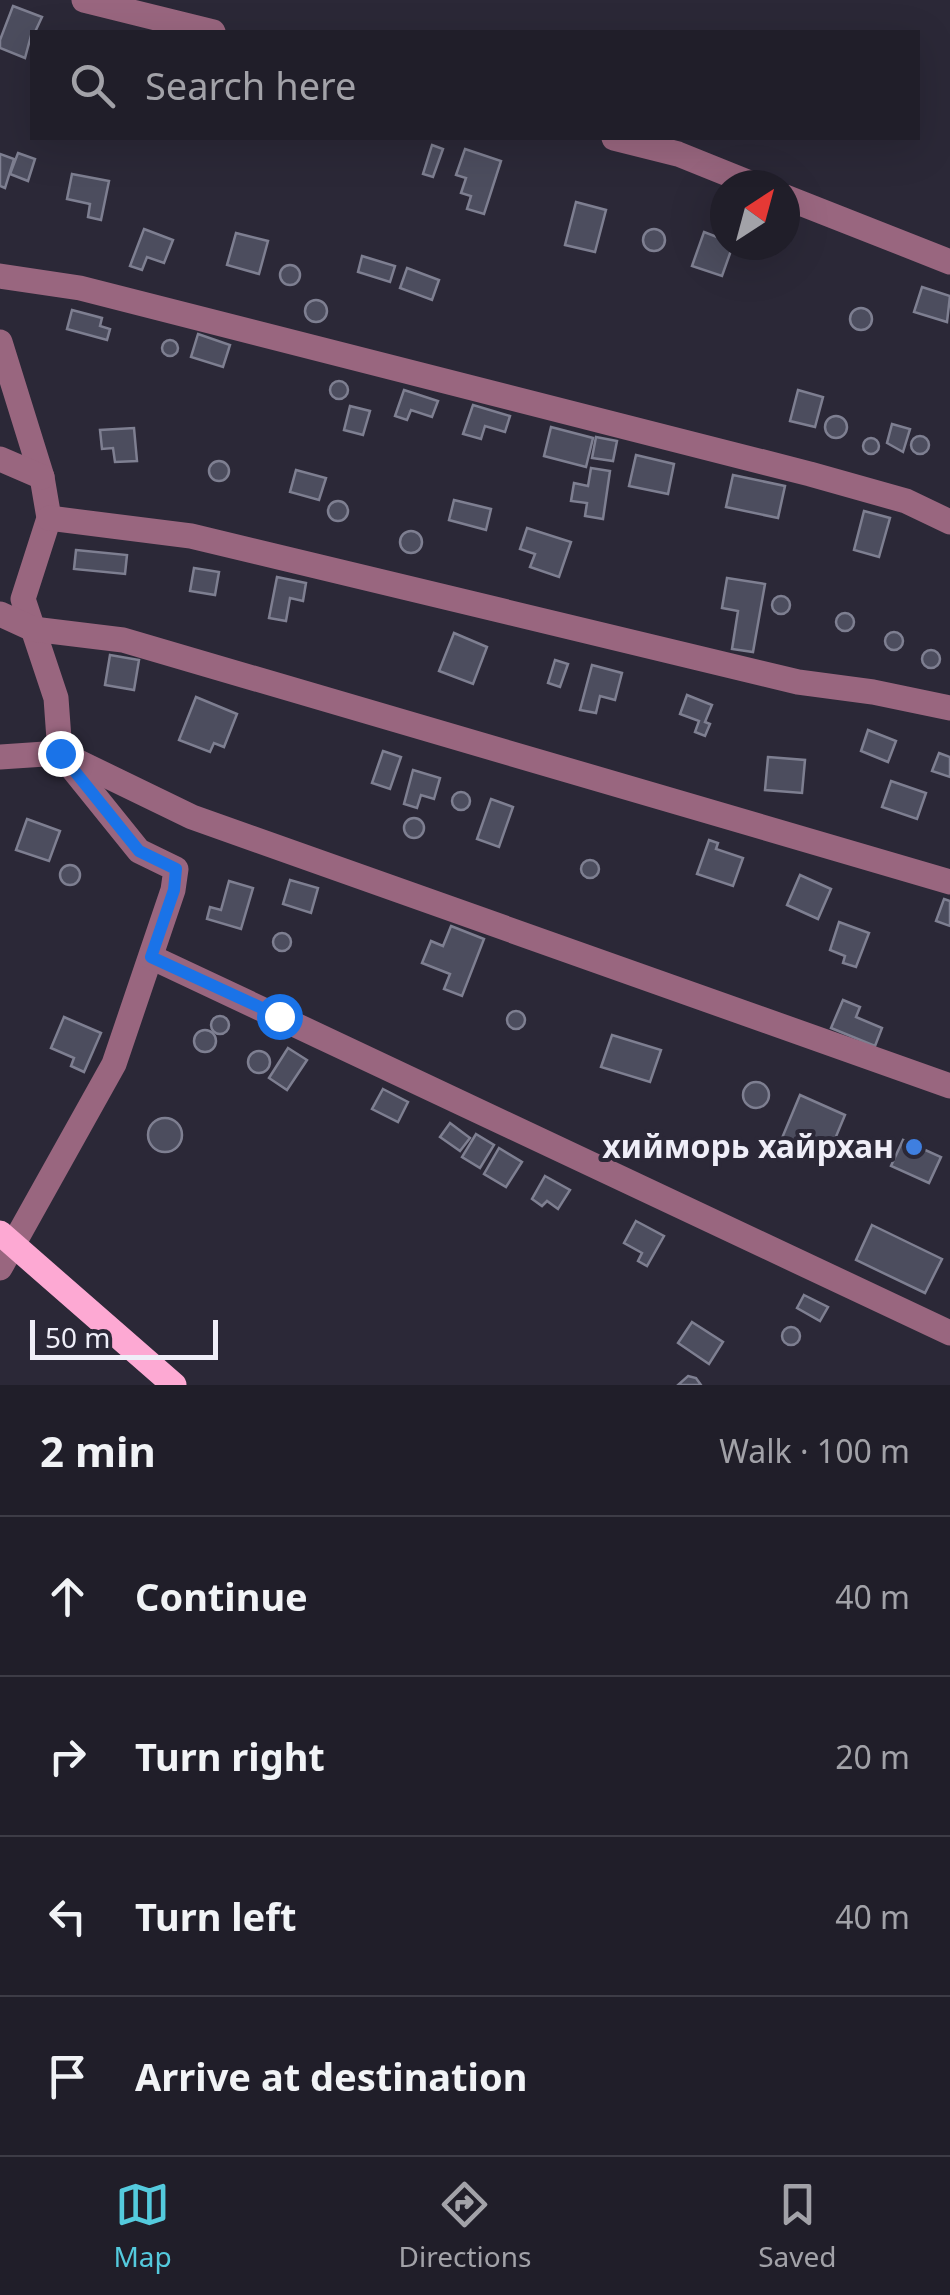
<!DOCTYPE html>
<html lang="en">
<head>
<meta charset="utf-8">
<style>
	body { margin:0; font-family:"Noto Sans",sans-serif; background:#282731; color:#f1f3f6 }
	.compass { position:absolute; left:710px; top:170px; width:90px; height:90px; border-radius:50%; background:#201e29; box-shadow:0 10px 40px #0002; rotate:36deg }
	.scale { position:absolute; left:30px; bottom:25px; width:188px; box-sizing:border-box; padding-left:10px; border:5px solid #efeef8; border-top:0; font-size:28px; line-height:35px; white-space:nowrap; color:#efeef8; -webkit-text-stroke:8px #2b2837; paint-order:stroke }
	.stop { position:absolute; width:30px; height:30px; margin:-22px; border:8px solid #1a73e8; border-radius:50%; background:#fff }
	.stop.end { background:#1a73e8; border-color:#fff; box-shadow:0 2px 10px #0008 }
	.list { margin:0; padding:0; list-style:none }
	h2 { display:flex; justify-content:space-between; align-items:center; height:130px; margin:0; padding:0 40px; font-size:42px }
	h2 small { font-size:32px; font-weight:400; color:#a2a2a8 }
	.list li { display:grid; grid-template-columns:65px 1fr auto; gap:30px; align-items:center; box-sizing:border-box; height:160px; padding:0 40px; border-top:2px solid #3d3c46 }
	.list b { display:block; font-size:38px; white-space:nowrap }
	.list em { font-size:32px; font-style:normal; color:#a2a2a8 }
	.icon { flex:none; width:55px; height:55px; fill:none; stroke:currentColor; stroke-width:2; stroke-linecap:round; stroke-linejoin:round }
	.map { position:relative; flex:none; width:950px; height:1385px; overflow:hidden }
	.search { position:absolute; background:#201e29; box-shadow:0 10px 40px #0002; left:30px; right:30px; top:30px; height:110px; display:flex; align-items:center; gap:25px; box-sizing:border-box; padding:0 35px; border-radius:0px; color:#a2a2a8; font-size:38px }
	.sheet { height:770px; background:#201e29 }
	nav { display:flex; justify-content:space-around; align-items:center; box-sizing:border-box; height:140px; border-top:2px solid #3d3c46; background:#201e29; font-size:28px; color:#a2a2a8 }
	nav a { display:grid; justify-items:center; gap:5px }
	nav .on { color:#54cadd }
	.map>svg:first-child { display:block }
</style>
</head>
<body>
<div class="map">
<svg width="950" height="1385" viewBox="0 0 950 1385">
	<rect width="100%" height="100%" fill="#2b2837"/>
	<g fill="#4c4d5e" stroke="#7e7f91" stroke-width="2.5">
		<polygon points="13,6 42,17 35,32 32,32 25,58 0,48 0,40"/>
		<polygon points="432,145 443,149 433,177 423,174"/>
		<polygon points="465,149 501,161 484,214 467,209 471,196 461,193 466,178 456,175"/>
		<polygon points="18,153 35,159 28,181 10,174"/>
		<polygon points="0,154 14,159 5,188 0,186"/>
		<polygon points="72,174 109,181 101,220 88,217 90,204 67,199"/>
		<polygon points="576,202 606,210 595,252 565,245"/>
		<circle cx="654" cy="240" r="11"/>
		<polygon points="144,229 173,240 164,263 147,257 142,270 130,266"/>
		<polygon points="704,232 725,240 725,245 733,245 722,276 692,266"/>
		<polygon points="236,233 268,241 259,274 227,265"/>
		<polygon points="362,256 395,266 390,282 358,272"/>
		<circle cx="290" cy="275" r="10"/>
		<polygon points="407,268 439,280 432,300 400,288"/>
		<polygon points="922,287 950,296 947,322 914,312"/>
		<circle cx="316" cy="311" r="11"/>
		<circle cx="861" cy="319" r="11"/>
		<polygon points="72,310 102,318 100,326 110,329 107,340 67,329"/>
		<polygon points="198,334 230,345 223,367 191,357"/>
		<circle cx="170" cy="348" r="8"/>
		<circle cx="339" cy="390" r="9"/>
		<polygon points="404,390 438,401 432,417 411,410 407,420 395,416"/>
		<polygon points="798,390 823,397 815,427 790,421"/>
		<polygon points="473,405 510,416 505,432 485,426 481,439 463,434"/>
		<polygon points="350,406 370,411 363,435 344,430"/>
		<circle cx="836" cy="427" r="11"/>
		<polygon points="892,424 910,429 903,452 887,443"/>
		<polygon points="551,427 593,438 586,467 544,456"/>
		<polygon points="134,428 137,461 115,462 113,448 102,449 100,430"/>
		<circle cx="920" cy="445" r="9"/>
		<polygon points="596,437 617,441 613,461 592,458"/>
		<circle cx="871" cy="446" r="8"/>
		<polygon points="636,455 674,464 668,494 629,486"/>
		<circle cx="219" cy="471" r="10"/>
		<polygon points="591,468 610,471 603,519 585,516 587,503 571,501 574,483 588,486"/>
		<polygon points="296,470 326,478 319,500 290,492"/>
		<polygon points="733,475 785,486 778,518 726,507"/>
		<polygon points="454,500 491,509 486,530 449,520"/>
		<circle cx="338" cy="511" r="10"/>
		<polygon points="864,511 890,518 879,557 854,550"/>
		<polygon points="527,528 571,542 559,577 530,567 535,554 520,549"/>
		<circle cx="411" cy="542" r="11"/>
		<polygon points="76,550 127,555 125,574 74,569"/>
		<polygon points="194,568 219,572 215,595 190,591"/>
		<polygon points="277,577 306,583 303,601 290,598 286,621 269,618"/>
		<polygon points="727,578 765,584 753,652 732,649 738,611 722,608"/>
		<circle cx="781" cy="605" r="9"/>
		<circle cx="845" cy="622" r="9"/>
		<circle cx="894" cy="641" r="9"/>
		<polygon points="454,633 487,647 473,684 439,671"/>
		<circle cx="931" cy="659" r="9"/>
		<polygon points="110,655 139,660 134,690 105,685"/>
		<polygon points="555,660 568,664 560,687 548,683"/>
		<polygon points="592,665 622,673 615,700 600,696 596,713 580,710"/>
		<polygon points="687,695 712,705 705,722 710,724 705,736 695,732 699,721 680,714"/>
		<polygon points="196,697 237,714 224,747 214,743 210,752 179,740"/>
		<polygon points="868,730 896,741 888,762 861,751"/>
		<polygon points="383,751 401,757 390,789 372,783"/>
		<polygon points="939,753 950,757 950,777 932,771"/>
		<polygon points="768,757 805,760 802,793 765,790"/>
		<polygon points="413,770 440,778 434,799 421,795 417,808 404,804"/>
		<polygon points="891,781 926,793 917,819 882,807"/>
		<circle cx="461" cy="801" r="9"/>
		<polygon points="491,799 513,807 499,847 477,839"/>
		<circle cx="414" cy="828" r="10"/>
		<polygon points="27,819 60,831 49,861 16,850"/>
		<polygon points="709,840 718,843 716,849 743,858 733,886 697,874"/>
		<circle cx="590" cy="869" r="9"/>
		<circle cx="70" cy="875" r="10"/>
		<polygon points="800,875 831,889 818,919 787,905"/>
		<polygon points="290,880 318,888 311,913 283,904"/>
		<polygon points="229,881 253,888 241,929 207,919 210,907 221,910"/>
		<polygon points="944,899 950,901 950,926 936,921"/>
		<polygon points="839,922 869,933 856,967 843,963 845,956 830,950"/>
		<polygon points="451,926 484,939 462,996 444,989 450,974 422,963 431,941 443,946"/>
		<circle cx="282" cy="942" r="9"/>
		<polygon points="843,1000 860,1007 856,1017 882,1028 875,1046 831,1028"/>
		<circle cx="516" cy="1020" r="9"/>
		<circle cx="220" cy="1025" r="9"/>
		<polygon points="64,1017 101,1033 84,1072 71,1066 74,1058 51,1048"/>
		<circle cx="205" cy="1041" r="11"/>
		<polygon points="612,1035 661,1050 650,1082 601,1067"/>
		<polygon points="288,1048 307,1060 287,1090 269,1078"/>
		<circle cx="259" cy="1062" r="11"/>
		<circle cx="756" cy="1095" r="13"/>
		<polygon points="383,1089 408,1102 398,1122 372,1109"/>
		<polygon points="800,1095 845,1115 827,1158 782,1138"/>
		<circle cx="165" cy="1135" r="17"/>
		<polygon points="450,1123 470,1138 460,1151 440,1137"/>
		<polygon points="476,1134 494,1145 480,1168 462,1157"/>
		<polygon points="903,1140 941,1157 929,1183 891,1166"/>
		<polygon points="499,1148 522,1162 506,1187 484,1174"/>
		<polygon points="545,1176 570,1190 558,1209 547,1201 542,1206 532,1199"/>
		<polygon points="636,1221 664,1236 647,1266 638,1261 642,1253 624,1243"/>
		<polygon points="872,1225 942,1259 925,1293 856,1260"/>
		<polygon points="804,1295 828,1307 820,1321 797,1308"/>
		<polygon points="692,1322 723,1342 709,1364 678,1343"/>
		<circle cx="791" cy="1336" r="9"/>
		<polygon points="688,1376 696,1378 701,1385 678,1385"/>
	</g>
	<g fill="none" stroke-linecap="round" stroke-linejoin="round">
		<g stroke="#99667f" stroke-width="25">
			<polyline points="84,0 213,32"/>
			<polyline points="614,138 678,154 755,185"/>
			<polyline points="785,197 950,262"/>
			<polyline points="0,276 80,288 810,474 906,501 950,522"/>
			<polyline points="0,342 42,477 49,518 23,599 56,698 60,753 139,851 176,869 173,890 114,1064 0,1268"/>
			<polyline points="0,459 42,477"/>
			<polyline points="49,518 191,536 798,682 873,692 950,708"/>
			<polyline points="0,614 33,629 123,640 950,882"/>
			<polyline points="0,757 60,753 192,817 950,1086"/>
			<polyline points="151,957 950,1333"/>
		</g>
		<polyline stroke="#fda9d3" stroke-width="25" points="0,1233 174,1385"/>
	</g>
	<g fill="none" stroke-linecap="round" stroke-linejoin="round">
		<polyline stroke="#1a73e8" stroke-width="12" points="60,753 139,851 176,869 174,890 151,957 279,1016"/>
	</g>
	<circle fill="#3f7fe0" stroke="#2b2837" stroke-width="4" cx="914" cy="1147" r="10"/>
	<g text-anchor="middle" stroke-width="8" stroke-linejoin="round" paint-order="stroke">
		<g font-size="32" font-weight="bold" fill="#efeef8" stroke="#2b2837" text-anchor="end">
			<text x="894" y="1158">хийморь хайрхан</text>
		</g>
	</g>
</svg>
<svg class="compass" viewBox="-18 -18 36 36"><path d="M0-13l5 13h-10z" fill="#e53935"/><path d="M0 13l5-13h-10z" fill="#a2a2a8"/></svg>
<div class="scale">50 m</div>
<div class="stop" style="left:279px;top:1016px"></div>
<div class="stop end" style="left:60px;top:753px"></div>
<div class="search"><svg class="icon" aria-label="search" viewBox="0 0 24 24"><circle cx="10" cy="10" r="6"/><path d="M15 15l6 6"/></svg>Search here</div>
</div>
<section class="sheet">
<h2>2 min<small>Walk · 100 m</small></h2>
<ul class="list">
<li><svg class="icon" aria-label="ahead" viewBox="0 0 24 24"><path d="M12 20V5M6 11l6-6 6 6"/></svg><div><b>Continue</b></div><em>40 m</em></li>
<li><svg class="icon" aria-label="right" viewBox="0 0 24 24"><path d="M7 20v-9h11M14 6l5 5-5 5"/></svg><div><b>Turn right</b></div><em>20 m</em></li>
<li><svg class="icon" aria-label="left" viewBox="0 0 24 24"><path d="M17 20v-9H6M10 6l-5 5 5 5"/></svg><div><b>Turn left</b></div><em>40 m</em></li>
<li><svg class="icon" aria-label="arrive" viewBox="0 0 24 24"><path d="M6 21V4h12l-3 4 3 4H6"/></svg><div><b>Arrive at destination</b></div></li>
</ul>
</section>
<nav>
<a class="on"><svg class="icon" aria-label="map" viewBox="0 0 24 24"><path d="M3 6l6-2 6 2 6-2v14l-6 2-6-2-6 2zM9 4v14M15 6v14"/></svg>Map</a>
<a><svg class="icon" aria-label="directions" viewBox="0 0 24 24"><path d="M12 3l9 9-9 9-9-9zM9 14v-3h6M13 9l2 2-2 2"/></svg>Directions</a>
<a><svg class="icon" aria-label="saved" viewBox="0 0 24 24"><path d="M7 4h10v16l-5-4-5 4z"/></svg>Saved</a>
</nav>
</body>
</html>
